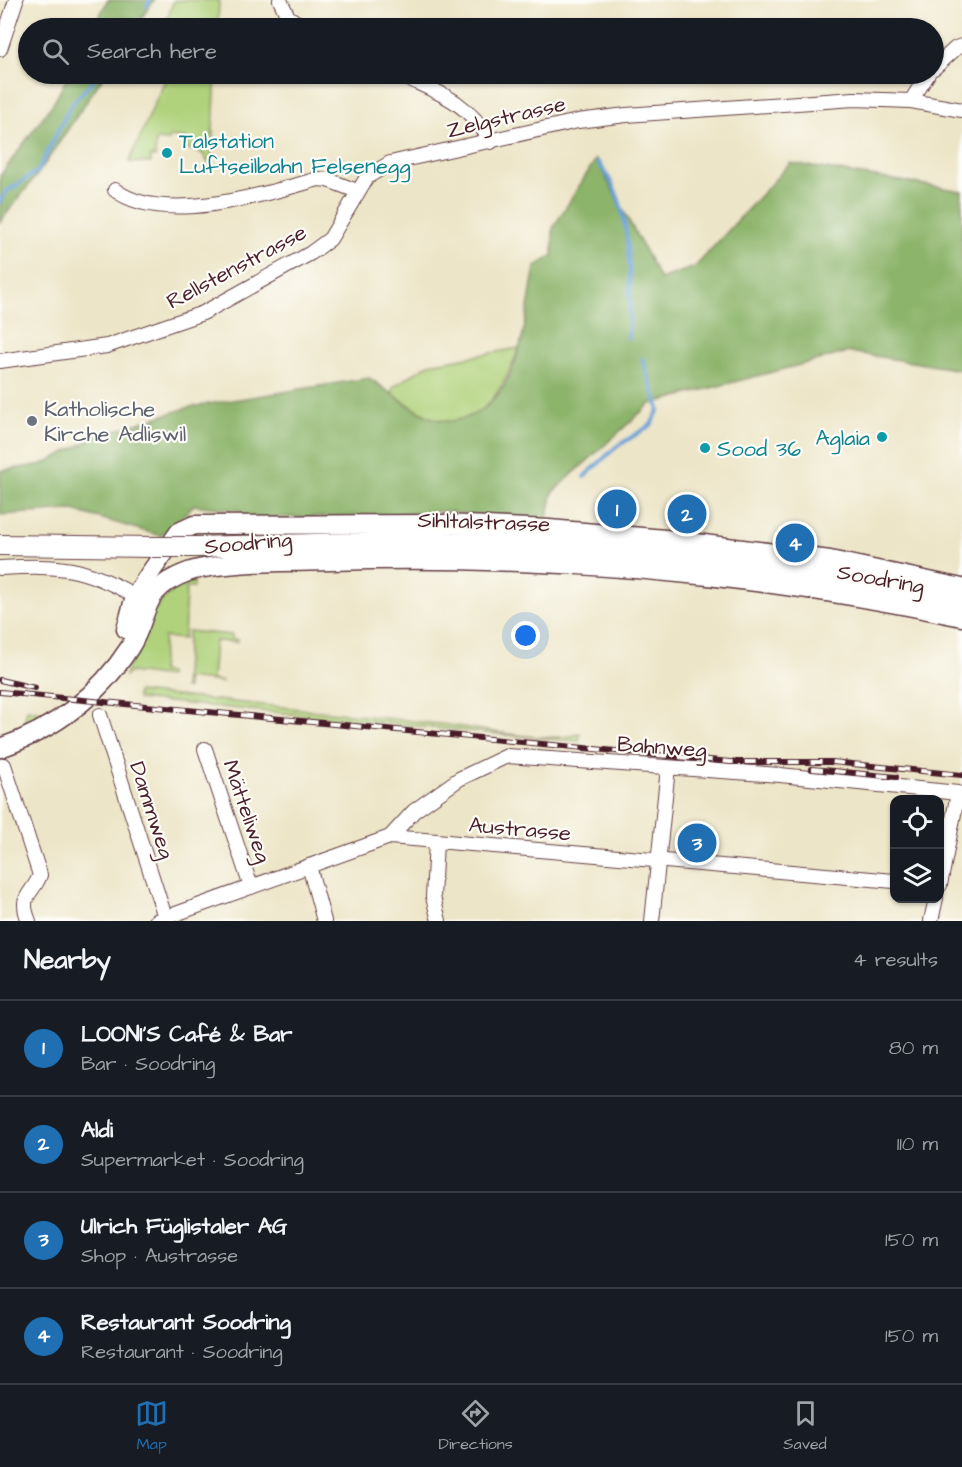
<!DOCTYPE html>
<html lang="en">
<head>
<meta charset="utf-8">
<style>
	body { margin:0; font-family:"Architects Daughter",sans-serif; background:#242831; color:#f1f3f6 }
	.controls { position:absolute; right:18px; bottom:18px; display:grid; overflow:hidden; border-radius:12px; box-shadow:0 2px 4px #0004 }
	.controls button { width:54px; height:54px; display:grid; place-items:center; padding:0; border:0; border-bottom:2px solid #363941; background:#171b24; color:#f1f3f6; font:30px sans-serif }
	.you { position:absolute; left:526px; top:636px; width:21px; height:21px; margin:-15px; border:4px solid #fff; border-radius:50%; background:#1a73e8; box-shadow:0 0 0 9px #1a73e833 }
	.badge { display:grid; place-items:center; width:39px; height:39px; border-radius:50%; background:#1f6fb2; color:#fff; font-size:20px; font-weight:700 }
	.pin { position:absolute; translate:-50% -50%; border:3px solid #fff; box-shadow:0 2px 6px #0006 }
	.list { margin:0; padding:0; list-style:none }
	h2 { display:flex; justify-content:space-between; align-items:center; height:78px; margin:0; padding:0 24px; font-size:26px }
	h2 small { font-size:20px; font-weight:400; color:#9ea1a6 }
	.list li { display:grid; grid-template-columns:39px 1fr auto; gap:18px; align-items:center; box-sizing:border-box; height:96px; padding:0 24px; border-top:2px solid #363941 }
	.list b { display:block; font-size:22px; white-space:nowrap }
	.list p { margin:0; font-size:20px; white-space:nowrap; color:#9ea1a6 }
	.list em { font-size:20px; font-style:normal; color:#9ea1a6 }
	.icon { flex:none; width:33px; height:33px; fill:none; stroke:currentColor; stroke-width:2; stroke-linecap:round; stroke-linejoin:round }
	.map { position:relative; flex:none; width:962px; height:921px; overflow:hidden }
	.search { position:absolute; background:#171b24; box-shadow:0 2px 4px #0004; left:18px; right:18px; top:18px; height:66px; display:flex; align-items:center; gap:15px; box-sizing:border-box; padding:0 21px; border-radius:33px; color:#9ea1a6; font-size:22px }
	.sheet { height:462px; background:#171b24 }
	nav { display:flex; justify-content:space-around; align-items:center; box-sizing:border-box; height:84px; border-top:2px solid #363941; background:#171b24; font-size:16px; color:#9ea1a6 }
	nav a { display:grid; justify-items:center; gap:3px }
	nav .on { color:#1f6fb2 }
	.map>svg:first-child { display:block }
</style>
</head>
<body>
<div class="map">
<svg width="962" height="921" viewBox="0 0 962 921">
	<rect width="100%" height="100%" fill="#fdfcf7"/>
	<filter id="ink" filterUnits="userSpaceOnUse"><feTurbulence type="fractalNoise" baseFrequency=".0167" numOctaves="2"/><feDisplacementMap in="SourceGraphic" scale="12" xChannelSelector="R" yChannelSelector="G"/><feConvolveMatrix kernelMatrix="1 2 1 2 8 2 1 2 1" color-interpolation-filters="sRGB"/></filter>
	<filter id="wash" filterUnits="userSpaceOnUse"><feTurbulence type="fractalNoise" baseFrequency=".008" numOctaves="4" result="noise"/><feDisplacementMap in="SourceGraphic" scale="24" xChannelSelector="R" yChannelSelector="G"/><feGaussianBlur stdDeviation="1.35" result="paint"/><feColorMatrix in="noise" values="0 0 0 0 0 0 0 0 0 0 0 0 0 0 0 0 0 1.4 0 .05"/><feComposite in="paint" operator="in"/></filter>
	<g filter="url(#wash)">
		<rect width="100%" height="100%" fill="#ede5c7"/>
		<g fill="#b0d27b" stroke="#7d7853" stroke-width="1.5">
			<polygon points="174,0 219,0 218,28 174,28 177,24 167,19"/>
			<polygon points="155,74 216,74 211,167 202,153 188,149 188,139 169,137 169,141 156,140 155,157 151,156 151,163 129,162 165,80"/>
			<path d="M519,348c-14,36 -38,88 -86,70 -14,-5 -28,-16 -40,-24v-7l36,-23z"/>
			<path d="M194,580l-1,8h-7l-2,51 -20,-2 -3,35 8,1v4l-38,-5 -6,4c1,-9 7,-14 10,-21 19,-39 14,-56 59,-75z"/>
			<polygon points="188,631 232,635 232,639 237,639 237,642 215,641 212,680 223,682 186,678 187,688 184,688"/>
			<path d="M137,692c104,10 208,22 312,33 31,4 105,20 131,8l-1,8 -41,-3 -401,-39z"/>
			<polygon points="27,709 38,711 37,722 24,723"/>
		</g>
		<g fill="#8cb46b" stroke="#6b6a4b" stroke-width="1.5">
			<polygon points="108,0 154,0 135,28 93,28"/>
			<polygon points="69,74 105,74 40,171 0,222 0,176 54,102"/>
			<path d="M596,159l64,120 35,-12 95,-104 172,28v179l-113,-18 -199,52 -97,88 -7,31 -103,-12 -59,5 -138,2 -5,-7 -47,-6 -33,31 -89,-26 -72,5v-44l43,-7 57,-29 90,-28 179,-29c20,13 41,31 63,40 13,5 23,3 36,-1 54,-21 57,-100 67,-150l18,-12v-27z"/>
		</g>
		<g fill="none" stroke-linecap="round" stroke-linejoin="round">
			<g stroke="#6aa2d8" stroke-width="4">
				<polyline points="147,6 150,0"/>
				<path d="M598,162c6,9 13,18 17,28 16,34 17,111 13,148"/>
				<polyline points="0,202 6,192 38,171 71,105 99,74"/>
				<polyline points="584,477 616,447 651,425 659,409 642,359"/>
			</g>
		</g>
	</g>
	<g filter="url(#ink)">
		<g fill="none" stroke-linecap="round" stroke-linejoin="round">
			<g stroke="#623d42" stroke-width="16">
				<g id="street">
					<polyline points="280,0 288,17 305,28"/>
					<polyline points="0,49 16,0"/>
					<polyline points="934,68 956,48 962,46"/>
					<path d="M398,74c41,19 69,26 93,68"/>
					<polyline points="911,101 928,74"/>
					<path d="M115,190c47,36 152,4 203,-11l10,1 29,11"/>
					<polyline points="0,361 107,346 203,313 311,253 330,239 367,177 390,163 578,121 626,115 854,99 911,101 962,110"/>
					<path d="M0,568c59,-3 83,-2 135,28"/>
					<polyline points="100,715 165,917"/>
					<polyline points="205,749 251,887"/>
					<path d="M4,765l36,110c-8,21 -22,20 -11,46"/>
					<polyline points="390,837 414,811 459,779 507,756 780,775 958,793 940,885"/>
					<polyline points="436,842 433,897 439,921"/>
					<polyline points="309,866 324,921"/>
					<polyline points="156,921 390,837 894,881"/>
					<polyline points="652,921 668,768"/>
					<polyline points="931,921 936,898"/>
				</g>
			</g>
			<g stroke="#623d42" stroke-width="21">
				<g id="secondary">
					<polyline points="126,629 135,596 148,576 179,532 194,525 446,524 549,529 665,539 830,560 962,588"/>
					<path d="M0,748c55,-19 98,-51 130,-101 21,-34 9,-57 58,-75 32,-11 106,-10 142,-11 212,-6 425,12 632,56"/>
				</g>
			</g>
			<g stroke="#623d42" stroke-width="22">
				<g id="primary">
					<polyline points="0,545 152,547"/>
					<path d="M196,547c138,-4 275,-8 412,2 118,9 240,28 354,54"/>
				</g>
			</g>
			<use href="#street" stroke="#fff" stroke-width="14"/>
			<use href="#secondary" stroke="#fff" stroke-width="18"/>
			<use href="#primary" stroke="#fff" stroke-width="20"/>
			<g stroke="#4a1f2b" stroke-width="6">
				<g id="rail">
					<polyline points="0,680 35,688"/>
					<polyline points="0,692 730,762 832,762 962,775"/>
					<polyline points="812,769 896,777"/>
				</g>
			</g>
			<use href="#rail" stroke="#fdfcf7" stroke-width="4" stroke-dasharray="11" stroke-linecap="butt"/>
			<g stroke="#623d42" stroke-width="22" stroke-linecap="butt">
				<polyline id="primary-bridge" points="152,547 196,547"/>
			</g>
			<use href="#primary-bridge" stroke="#fff" stroke-width="20"/>
		</g>
	</g>
	<g fill="#0f9aa8" stroke="#fdfcf7" stroke-width="2">
		<circle cx="167" cy="153" r="6"/>
		<circle cx="882" cy="437" r="6"/>
		<circle cx="705" cy="448" r="6"/>
	</g>
	<circle fill="#6b7280" stroke="#fdfcf7" stroke-width="2" cx="32" cy="421" r="6"/>
	<g text-anchor="middle" stroke-width="4.5" stroke-linejoin="round" paint-order="stroke">
		<g font-size="22" fill="#4a1f2b" stroke="#fdfcf7">
			<text transform="translate(506 116) rotate(-13)" y="8">Zelgstrasse</text>
			<text transform="translate(236 266) rotate(-28)" y="8">Rellstenstrasse</text>
			<text transform="translate(484 521) rotate(2)" y="8">Sihltalstrasse</text>
			<text transform="translate(248 542) rotate(-5)" y="8">Soodring</text>
			<text transform="translate(881 578) rotate(10)" y="8">Soodring</text>
			<text transform="translate(662 746) rotate(4)" y="8">Bahnweg</text>
			<text transform="translate(153 810) rotate(72)" y="8">Dammweg</text>
			<text transform="translate(248 811) rotate(71)" y="8">Mätteliweg</text>
			<text transform="translate(520 828) rotate(5)" y="8">Austrasse</text>
		</g>
		<g font-size="22" fill="#0d838f" stroke="#fdfcf7" text-anchor="start">
			<text x="179" y="148">Talstation<tspan x="179" dy="25">Luftseilbahn Felsenegg</tspan></text>
			<text x="870" y="445" text-anchor="end">Aglaia</text>
			<text x="717" y="456">Sood 36</text>
		</g>
		<g font-size="22" fill="#5b616d" stroke="#fdfcf7" text-anchor="start">
			<text x="44" y="416">Katholische<tspan x="44" dy="25">Kirche Adliswil</tspan></text>
		</g>
	</g>
</svg>
<div class="controls">
<button><svg class="icon" aria-label="locate" viewBox="0 0 24 24"><circle cx="12" cy="12" r="6"/><path d="M12 2v4M12 18v4M2 12h4M18 12h4"/></svg></button>
<button><svg class="icon" aria-label="layers" viewBox="0 0 24 24"><path d="M12 4l9 5-9 5-9-5zM3 14l9 5 9-5"/></svg></button>
</div>
<div class="you"></div>
<div class="pin badge" style="left:617px;top:509px">1</div>
<div class="pin badge" style="left:687px;top:514px">2</div>
<div class="pin badge" style="left:697px;top:843px">3</div>
<div class="pin badge" style="left:795px;top:543px">4</div>
<div class="search"><svg class="icon" aria-label="search" viewBox="0 0 24 24"><circle cx="10" cy="10" r="6"/><path d="M15 15l6 6"/></svg>Search here</div>
</div>
<section class="sheet">
<h2>Nearby<small>4 results</small></h2>
<ul class="list">
<li><span class="badge">1</span><div><b>LOONI'S Café &amp; Bar</b><p>Bar · Soodring</p></div><em>80 m</em></li>
<li><span class="badge">2</span><div><b>Aldi</b><p>Supermarket · Soodring</p></div><em>110 m</em></li>
<li><span class="badge">3</span><div><b>Ulrich Füglistaler AG</b><p>Shop · Austrasse</p></div><em>150 m</em></li>
<li><span class="badge">4</span><div><b>Restaurant Soodring</b><p>Restaurant · Soodring</p></div><em>150 m</em></li>
</ul>
</section>
<nav>
<a class="on"><svg class="icon" aria-label="map" viewBox="0 0 24 24"><path d="M3 6l6-2 6 2 6-2v14l-6 2-6-2-6 2zM9 4v14M15 6v14"/></svg>Map</a>
<a><svg class="icon" aria-label="directions" viewBox="0 0 24 24"><path d="M12 3l9 9-9 9-9-9zM9 14v-3h6M13 9l2 2-2 2"/></svg>Directions</a>
<a><svg class="icon" aria-label="saved" viewBox="0 0 24 24"><path d="M7 4h10v16l-5-4-5 4z"/></svg>Saved</a>
</nav>
</body>
</html>
